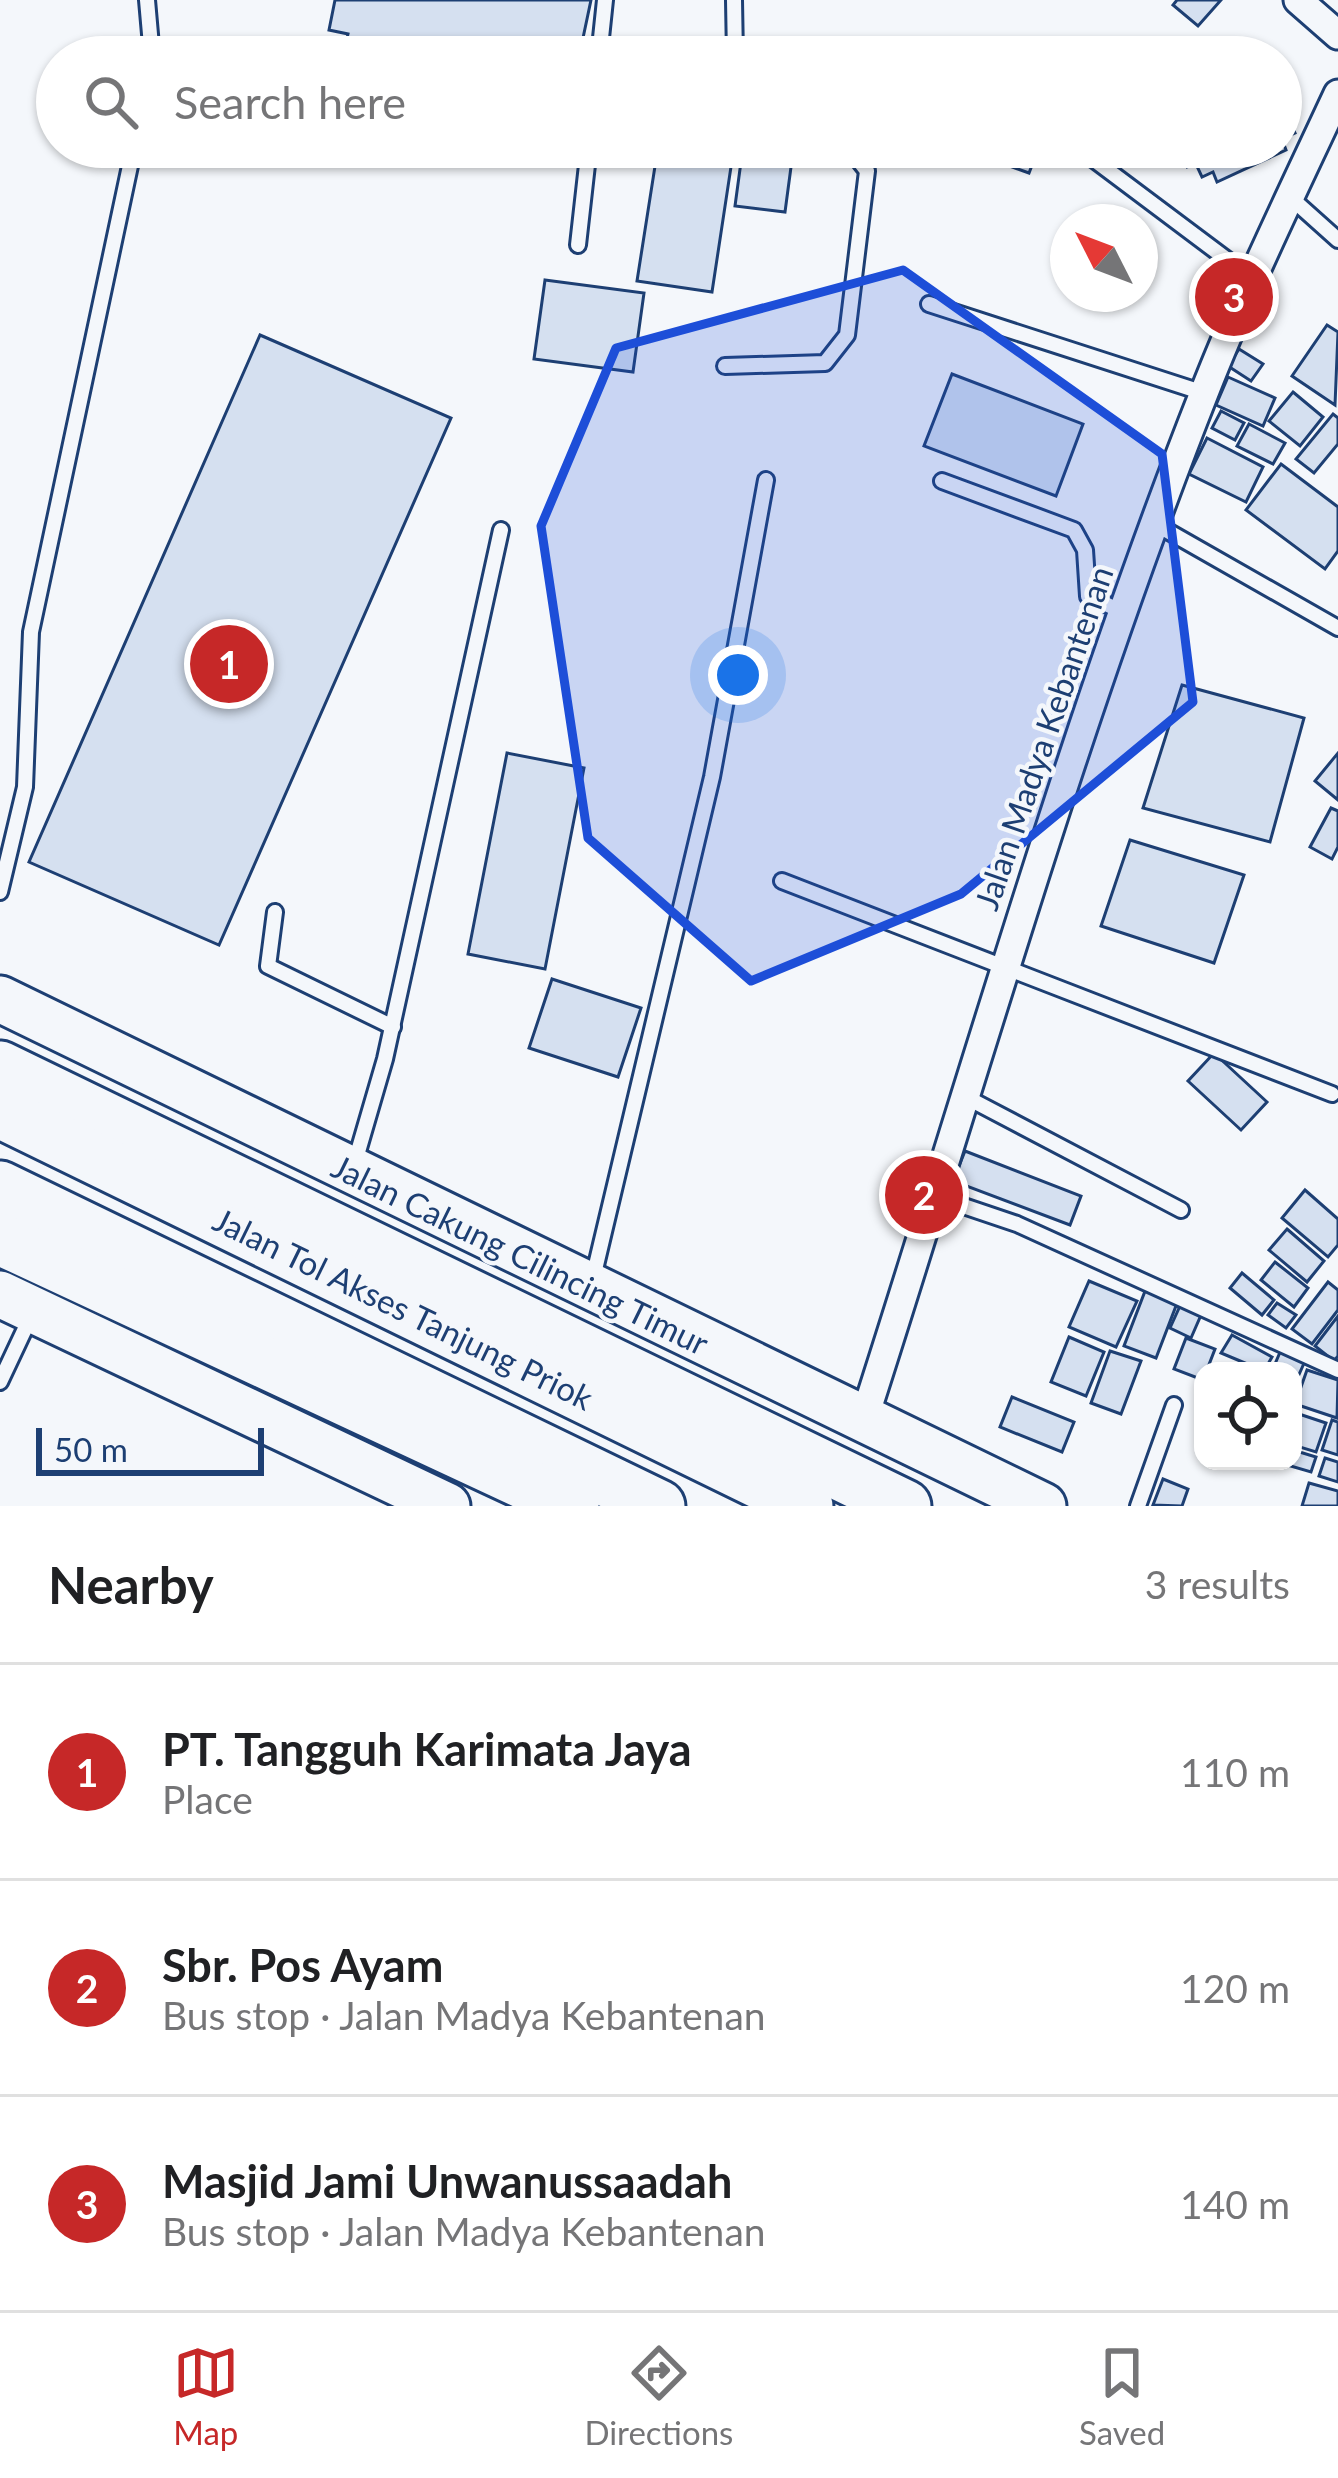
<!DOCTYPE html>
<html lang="en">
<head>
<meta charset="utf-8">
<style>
	body { margin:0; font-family:Lato,sans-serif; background:#f2f2f2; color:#202124 }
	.controls { position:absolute; right:36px; bottom:36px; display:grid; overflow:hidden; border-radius:24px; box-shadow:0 3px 9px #0004 }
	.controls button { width:108px; height:108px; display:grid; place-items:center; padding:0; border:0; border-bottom:3px solid #e0e0e0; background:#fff; color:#202124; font:60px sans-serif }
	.compass { position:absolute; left:1050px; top:204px; width:108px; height:108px; border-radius:50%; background:#fff; box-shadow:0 3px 9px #0004; rotate:312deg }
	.scale { position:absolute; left:36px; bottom:30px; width:228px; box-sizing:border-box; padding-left:12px; border:6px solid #1d3f73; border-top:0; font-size:33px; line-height:42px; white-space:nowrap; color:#1d3f73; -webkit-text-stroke:9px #f4f7fb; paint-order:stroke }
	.you { position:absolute; left:738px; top:675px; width:42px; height:42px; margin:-30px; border:9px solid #fff; border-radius:50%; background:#1a73e8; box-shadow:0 0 0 18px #1a73e833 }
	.badge { display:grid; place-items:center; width:78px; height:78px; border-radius:50%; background:#c62828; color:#fff; font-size:39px; font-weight:700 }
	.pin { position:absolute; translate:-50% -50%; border:6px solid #fff; box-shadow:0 3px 12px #0006 }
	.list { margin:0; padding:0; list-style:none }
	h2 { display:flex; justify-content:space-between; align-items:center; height:156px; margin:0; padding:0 48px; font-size:51px }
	h2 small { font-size:39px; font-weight:400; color:#757577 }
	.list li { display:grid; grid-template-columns:78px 1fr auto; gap:36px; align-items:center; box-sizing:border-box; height:216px; padding:0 48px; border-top:3px solid #e0e0e0 }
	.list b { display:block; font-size:45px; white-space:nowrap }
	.list p { margin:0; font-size:39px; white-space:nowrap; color:#757577 }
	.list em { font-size:39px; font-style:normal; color:#757577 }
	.icon { flex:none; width:66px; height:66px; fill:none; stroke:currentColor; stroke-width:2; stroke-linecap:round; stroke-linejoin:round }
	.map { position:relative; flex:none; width:1338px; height:1506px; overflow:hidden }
	.search { position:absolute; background:#fff; box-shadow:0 3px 9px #0004; left:36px; right:36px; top:36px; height:132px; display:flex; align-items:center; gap:30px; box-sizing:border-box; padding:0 42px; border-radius:66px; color:#757577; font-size:45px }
	.sheet { height:804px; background:#fff }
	nav { display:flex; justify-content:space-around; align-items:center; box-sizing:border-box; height:168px; border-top:3px solid #e0e0e0; background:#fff; font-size:33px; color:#757577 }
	nav a { display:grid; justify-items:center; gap:6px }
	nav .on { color:#c62828 }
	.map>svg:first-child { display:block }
</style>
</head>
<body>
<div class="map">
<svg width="1338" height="1506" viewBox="0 0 1338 1506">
	<rect width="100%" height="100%" fill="#f4f7fb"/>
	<g fill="#d5e0f0" stroke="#1d3f73" stroke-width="3">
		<polygon points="335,0 591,0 579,57 343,57 348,34 329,30"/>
		<polygon points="1177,0 1221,0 1198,26 1173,5"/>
		<polygon points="1281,103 1295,133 1282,139 1286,150 1217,182 1213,172 1202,177 1196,164 1187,167 1178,147 1281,147"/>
		<polygon points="511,147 561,147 559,157"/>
		<polygon points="658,147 734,147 712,292 637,281"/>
		<polygon points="743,147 793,152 785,212 735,206"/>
		<polygon points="969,147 1039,147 1029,173 968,151"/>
		<polygon points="545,280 644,293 633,372 534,359"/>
		<polygon points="1327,325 1338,332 1335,405 1292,376"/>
		<polygon points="260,335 451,418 219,945 29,862"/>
		<polygon points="1239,349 1263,364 1251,381 1228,366"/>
		<polygon points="952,374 1083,424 1056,496 924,446"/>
		<polygon points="1228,377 1275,398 1263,426 1216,405"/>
		<polygon points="1293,392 1323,417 1300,446 1269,421"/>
		<polygon points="1221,411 1244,423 1235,440 1212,428"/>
		<polygon points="1333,414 1338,418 1338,444 1314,473 1296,459"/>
		<polygon points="1249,424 1285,443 1273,464 1237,446"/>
		<polygon points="1207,438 1263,467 1246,502 1189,474"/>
		<polygon points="1281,464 1338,507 1338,551 1325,569 1246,510"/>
		<polygon points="1182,685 1304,718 1270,842 1143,808"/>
		<polygon points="507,753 584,768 545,969 468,954"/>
		<polygon points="1338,753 1338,800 1315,781"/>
		<polygon points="1331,808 1338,811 1338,847 1332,859 1310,847"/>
		<polygon points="1130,840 1244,875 1214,963 1101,926"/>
		<polygon points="552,979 641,1008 618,1077 529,1048"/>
		<polygon points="1214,1053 1267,1102 1241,1130 1188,1081"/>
		<polygon points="965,1151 1081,1196 1070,1225 953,1181"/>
		<polygon points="1305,1190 1338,1219 1338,1245 1328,1257 1282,1218"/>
		<polygon points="1287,1229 1324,1261 1307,1282 1269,1250"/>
		<polygon points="1275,1262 1308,1288 1294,1307 1261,1280"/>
		<polygon points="1242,1273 1274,1300 1262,1315 1230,1288"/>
		<polygon points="1089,1281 1137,1301 1116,1347 1069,1327"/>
		<polygon points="1328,1282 1338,1290 1338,1310 1312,1344 1292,1329"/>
		<polygon points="1147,1286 1179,1298 1156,1358 1124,1346"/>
		<polygon points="1277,1303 1296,1315 1286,1328 1268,1315"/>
		<polygon points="1180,1306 1201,1315 1191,1338 1170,1328"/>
		<polygon points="1338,1316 1338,1356 1334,1361 1315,1346"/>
		<polygon points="1232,1335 1272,1357 1264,1371 1221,1353"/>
		<polygon points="1069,1337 1104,1352 1086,1396 1051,1382"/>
		<polygon points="1186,1338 1215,1349 1203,1380 1174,1369"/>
		<polygon points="1281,1350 1305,1361 1293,1388 1293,1371 1272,1371"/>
		<polygon points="1110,1351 1141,1361 1121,1414 1091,1403"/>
		<polygon points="1307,1370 1338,1380 1337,1418 1295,1404"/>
		<polygon points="1012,1397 1074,1422 1062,1452 1000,1427"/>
		<polygon points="1293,1412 1326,1423 1316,1452 1293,1445"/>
		<polygon points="1332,1420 1338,1422 1338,1455 1322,1450"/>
		<polygon points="1293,1450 1316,1457 1311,1472 1277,1462 1293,1461"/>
		<polygon points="1325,1458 1338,1462 1338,1482 1319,1476"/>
		<polygon points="1163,1479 1188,1489 1182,1506 1153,1505"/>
		<polygon points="1309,1483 1338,1491 1338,1506 1302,1506"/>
	</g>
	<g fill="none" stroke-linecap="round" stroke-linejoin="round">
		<g stroke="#1d3f73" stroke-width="20">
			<g id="service">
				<polyline points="147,0 152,57"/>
				<polyline points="734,0 735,57"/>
				<polyline points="599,57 605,0"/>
				<polyline points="1077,147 1253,279"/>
				<polyline points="1290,197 1338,240"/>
				<polyline points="578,245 589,147"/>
				<polyline points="929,304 1204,393"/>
				<polyline points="725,366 825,363 847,335 867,171 853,153 834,147"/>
				<polyline points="942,481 1074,530 1085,550 1088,596 1123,612"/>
				<polyline points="1157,525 1338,628"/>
				<polyline points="782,881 1332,1094"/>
				<polyline points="0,892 25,787 31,632 134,147"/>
				<polyline points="275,912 268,966 393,1027"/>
				<polyline points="962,1095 1181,1210"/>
				<polyline points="355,1162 385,1059 501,530"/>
				<polyline points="931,1195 1017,1224 1338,1370"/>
				<polyline points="593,1278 712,777 766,480"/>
				<polyline points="0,1382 31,1316"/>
				<polyline points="1138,1506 1174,1405"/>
			</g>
		</g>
		<g stroke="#1d3f73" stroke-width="33">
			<g id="minor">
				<polyline points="1298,0 1338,35"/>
				<path d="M863,1422c111,-344 208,-692 341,-1029 40,-102 88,-200 134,-299"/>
			</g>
		</g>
		<g stroke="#1d3f73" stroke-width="51">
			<g id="trunk">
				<polyline points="0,999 1043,1506"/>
				<polyline points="0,1294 447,1506"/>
			</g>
		</g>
		<g stroke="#1d3f73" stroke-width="57">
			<g id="motorway">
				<polyline points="0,1067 905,1506"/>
				<polyline points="0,1112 807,1506"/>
				<polyline points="0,1187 659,1506"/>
				<polyline points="0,1239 573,1506"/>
			</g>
		</g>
		<use href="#service" stroke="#f4f7fb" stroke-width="14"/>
		<use href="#minor" stroke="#f4f7fb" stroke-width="27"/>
		<use href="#trunk" stroke="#f4f7fb" stroke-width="45"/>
		<use href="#motorway" stroke="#f4f7fb" stroke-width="51"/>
	</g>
	<path fill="#1d4ed8" fill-opacity="0.2" stroke="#1d4ed8" stroke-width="9" stroke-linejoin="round" d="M903,270l259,184 31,248 -232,192 -210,87 -163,-143 -47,-312 75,-178z"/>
	<g text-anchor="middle" stroke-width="9" stroke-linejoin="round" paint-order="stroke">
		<g font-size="33" fill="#1d3f73" stroke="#f4f7fb">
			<text transform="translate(1044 738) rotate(-71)" y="12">Jalan Madya Kebantenan</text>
			<text transform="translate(520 1255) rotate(26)" y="12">Jalan Cakung Cilincing Timur</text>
			<text transform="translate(403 1309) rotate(26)" y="12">Jalan Tol Akses Tanjung Priok</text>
		</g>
	</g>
</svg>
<div class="controls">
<button><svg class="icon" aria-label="locate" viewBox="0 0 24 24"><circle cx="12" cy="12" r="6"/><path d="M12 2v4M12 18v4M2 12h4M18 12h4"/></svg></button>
</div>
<svg class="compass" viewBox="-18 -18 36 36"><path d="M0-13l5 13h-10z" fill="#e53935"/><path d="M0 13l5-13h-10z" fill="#757577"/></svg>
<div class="scale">50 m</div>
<div class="you"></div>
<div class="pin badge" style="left:229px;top:664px">1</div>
<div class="pin badge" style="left:924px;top:1195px">2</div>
<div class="pin badge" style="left:1234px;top:297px">3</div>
<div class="search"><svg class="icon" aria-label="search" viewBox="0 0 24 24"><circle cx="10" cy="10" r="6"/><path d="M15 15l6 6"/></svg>Search here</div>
</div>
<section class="sheet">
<h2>Nearby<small>3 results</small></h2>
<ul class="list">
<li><span class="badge">1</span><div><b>PT. Tangguh Karimata Jaya</b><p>Place</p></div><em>110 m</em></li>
<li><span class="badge">2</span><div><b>Sbr. Pos Ayam</b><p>Bus stop · Jalan Madya Kebantenan</p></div><em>120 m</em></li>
<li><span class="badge">3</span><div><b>Masjid Jami Unwanussaadah</b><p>Bus stop · Jalan Madya Kebantenan</p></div><em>140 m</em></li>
</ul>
</section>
<nav>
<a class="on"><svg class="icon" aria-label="map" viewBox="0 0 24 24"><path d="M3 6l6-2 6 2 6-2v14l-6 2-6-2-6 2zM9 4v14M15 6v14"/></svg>Map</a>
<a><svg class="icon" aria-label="directions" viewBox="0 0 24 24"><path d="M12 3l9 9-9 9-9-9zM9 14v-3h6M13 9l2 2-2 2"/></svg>Directions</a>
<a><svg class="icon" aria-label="saved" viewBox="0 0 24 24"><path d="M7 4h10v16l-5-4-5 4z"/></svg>Saved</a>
</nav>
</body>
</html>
